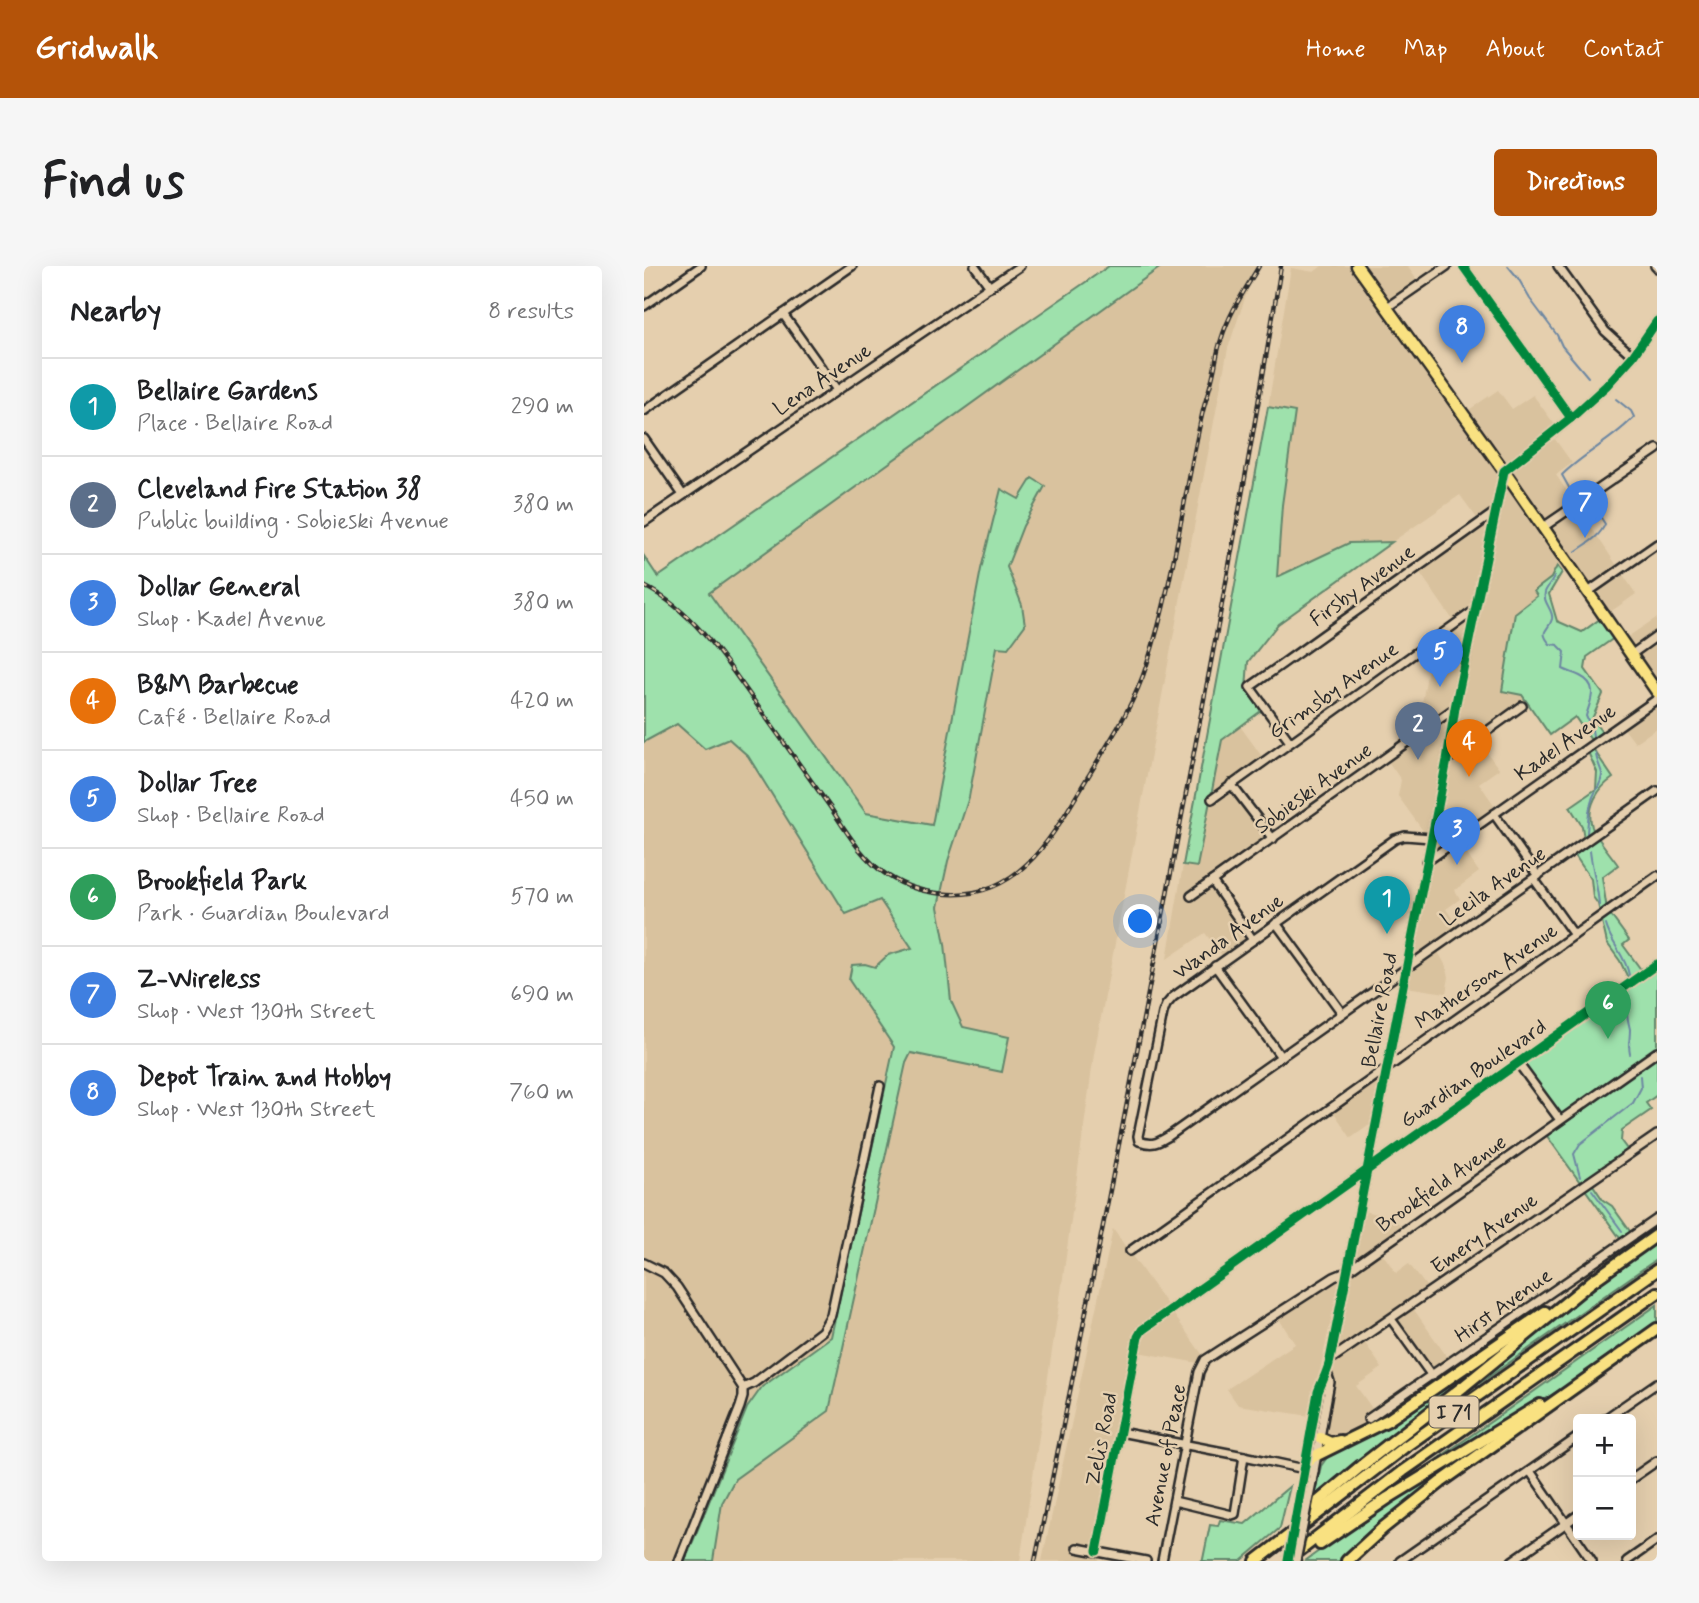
<!DOCTYPE html>
<html lang="en">
<head>
<meta charset="utf-8">
<style>
	body { margin:0; font-family:Mynerve,sans-serif; background:#f6f6f6; color:#202124 }
	.controls { position:absolute; right:21px; bottom:21px; display:grid; overflow:hidden; border-radius:7px; box-shadow:0 7px 28px #0002 }
	.controls button { width:63px; height:63px; display:grid; place-items:center; padding:0; border:0; border-bottom:2px solid #e0e0e0; background:#fff; color:#202124; font:35px sans-serif }
	.you { position:absolute; left:497px; top:656px; width:24px; height:24px; margin:-18px; border:5px solid #fff; border-radius:50%; background:#1a73e8; box-shadow:0 0 0 10px #1a73e833 }
	.badge { display:grid; place-items:center; width:46px; height:46px; border-radius:50%; background:#b45309; color:#fff; font-size:23px; font-weight:700 }
	.pin { position:absolute; translate:-50% -58px; filter:drop-shadow(0 2px 4px #0008) }
	.pin::after { content:''; position:absolute; top:37px; width:24px; height:21px; background:inherit; clip-path:polygon(0 0,100% 0,50% 100%) }
	.list { margin:0; padding:0; list-style:none }
	h2 { display:flex; justify-content:space-between; align-items:center; height:91px; margin:0; padding:0 28px; font-size:30px }
	h2 small { font-size:23px; font-weight:400; color:#757577 }
	.list li { display:grid; grid-template-columns:46px 1fr auto; gap:21px; align-items:center; box-sizing:border-box; height:98px; padding:0 28px; border-top:2px solid #e0e0e0 }
	.list b { display:block; font-size:26px; white-space:nowrap }
	.list p { margin:0; font-size:23px; white-space:nowrap; color:#757577 }
	.list em { font-size:23px; font-style:normal; color:#757577 }
	.map { position:relative; flex:none; width:1013px; height:1295px; overflow:hidden; border-radius:7px }
	header { display:flex; align-items:center; gap:42px; box-sizing:border-box; height:98px; padding:0 35px; background:#b45309; color:#fff }
	header strong { font-size:33px }
	nav { display:flex; gap:38px; margin-inline-start:auto; font-size:24px }
	.intro { display:flex; align-items:center; justify-content:space-between; box-sizing:border-box; height:168px; padding:0 42px }
	h1 { margin:0; font-size:49px }
	.button { padding:18px 32px; border-radius:7px; background:#b45309; color:#fff; font-size:24px; font-weight:700 }
	main { display:flex; gap:42px; padding:0 42px }
	aside { flex:1; background:#fff; border-radius:7px; box-shadow:0 7px 28px #0002 }
	.map>svg:first-child { display:block }
</style>
</head>
<body>
<header>
<strong>Gridwalk</strong>
<nav><a>Home</a><a>Map</a><a>About</a><a>Contact</a></nav>
</header>
<div class="intro"><h1>Find us</h1><a class="button">Directions</a></div>
<main>
<aside>
<h2>Nearby<small>8 results</small></h2>
<ul class="list">
<li><span class="badge" style="background:#0f9aa8">1</span><div><b>Bellaire Gardens</b><p>Place · Bellaire Road</p></div><em>290 m</em></li>
<li><span class="badge" style="background:#5c6f8a">2</span><div><b>Cleveland Fire Station 38</b><p>Public building · Sobieski Avenue</p></div><em>380 m</em></li>
<li><span class="badge" style="background:#3f7fe0">3</span><div><b>Dollar General</b><p>Shop · Kadel Avenue</p></div><em>380 m</em></li>
<li><span class="badge" style="background:#e8710a">4</span><div><b>B&amp;M Barbecue</b><p>Café · Bellaire Road</p></div><em>420 m</em></li>
<li><span class="badge" style="background:#3f7fe0">5</span><div><b>Dollar Tree</b><p>Shop · Bellaire Road</p></div><em>450 m</em></li>
<li><span class="badge" style="background:#2e9e5b">6</span><div><b>Brookfield Park</b><p>Park · Guardian Boulevard</p></div><em>570 m</em></li>
<li><span class="badge" style="background:#3f7fe0">7</span><div><b>Z-Wireless</b><p>Shop · West 130th Street</p></div><em>690 m</em></li>
<li><span class="badge" style="background:#3f7fe0">8</span><div><b>Depot Train and Hobby</b><p>Shop · West 130th Street</p></div><em>760 m</em></li>
</ul>
</aside>
<div class="map">
<svg width="1013" height="1295" viewBox="0 0 1013 1295">
	<rect width="100%" height="100%" fill="#e5cfae"/>
	<filter id="ink" filterUnits="userSpaceOnUse"><feTurbulence type="fractalNoise" baseFrequency=".0143" numOctaves="2"/><feDisplacementMap in="SourceGraphic" scale="14" xChannelSelector="R" yChannelSelector="G"/><feConvolveMatrix kernelMatrix="1 2 1 2 8 2 1 2 1" color-interpolation-filters="sRGB"/></filter>
	<g filter="url(#ink)">
		<g fill="#d9c29e">
			<polygon points="518,0 612,0 584,82 450,788 418,1019 376,1295 69,1295 78,1237 91,1213 185,1145 262,797 267,787 358,806 365,771 319,761 307,735 301,678 294,641 304,595 325,531 353,380 378,339 363,302 379,260 401,220 375,233 358,224 337,303 288,559 222,548 65,327"/>
			<polygon points="678,0 763,0 775,17 739,41 816,150 854,124 868,143 889,129 914,163 908,169 928,197 912,209 992,328 956,353 921,303 918,306 913,300 907,312 890,325 893,330 858,424 878,429 885,438 834,474 855,503 835,517 855,546 814,575 835,606 811,624 816,633 802,643 817,665 792,682 802,700 805,711 802,727 755,720 785,570 782,569 754,530 757,514 741,491 791,455 778,437 787,386 781,378 811,357 772,301 835,255 816,229 748,276 705,277 633,312 638,239 651,146 624,141 647,2 670,6"/>
			<polygon points="1012,352 1013,353 1013,422 979,374"/>
			<polygon points="1013,435 1013,462 991,477 978,460"/>
			<polygon points="33,458 60,483 85,473 104,490 202,648 236,634 268,683 244,689 231,701 221,698 205,714 250,780 187,1071 118,1121 103,1142 41,1295 0,1295 0,476"/>
			<polygon points="596,460 622,496 587,521 628,575 571,616 609,669 579,691 561,667 523,693 539,599 553,601 578,474"/>
			<polygon points="735,813 727,858 707,872 689,845"/>
			<polygon points="718,945 750,951 759,963 734,981 752,1007 765,998 785,1024 766,1038 806,1095 784,1110 747,1055 719,1074 738,1102 712,1120 735,1152 727,1158 672,1176"/>
			<polygon points="469,963 560,1091 554,1097 494,1086 455,1295 398,1295"/>
			<polygon points="696,1012 666,1150 594,1139 583,1123 651,1078 635,1053"/>
		</g>
		<g fill="#9ee1ac" stroke="#64866c" stroke-width="2">
			<polygon points="465,0 518,0 65,327 222,547 288,559 337,303 357,223 375,233 388,212 401,220 379,260 363,301 378,339 381,359 364,382 353,381 325,531 304,595 294,641 301,678 307,735 319,761 365,771 358,806 267,787 262,797 185,1145 91,1213 78,1237 69,1295 41,1295 103,1142 118,1121 187,1071 250,781 205,714 208,699 221,698 231,701 244,689 268,682 236,634 202,648 104,490 85,473 61,483 33,458 0,476 0,290 14,311"/>
			<polygon points="624,141 651,146 638,239 633,311 705,277 748,276 634,358 604,396 602,423 617,445 578,474 553,601 539,599"/>
			<polygon points="913,300 918,306 905,328 913,355 938,366 956,353 970,372 943,391 941,403 959,428 948,453 960,469 949,477 931,451 906,469 878,429 858,425 871,347 893,330 890,325 907,312"/>
			<path d="M948,481l21,31c-15,10 -27,29 -21,49 3,9 20,29 26,38l-16,12 5,33 22,30 -6,5 19,26 -13,9 -9,-19 -13,-18 -9,-39 -5,-7 -2,-18 -17,-25 11,-8 -3,-20 -12,-19 26,-18 1,-17 -10,-22z"/>
			<polygon points="1013,703 1013,783 917,851 879,798"/>
			<polygon points="1013,791 1013,829 1002,837 1007,844 978,864 977,875 985,886 945,913 959,934 968,940 988,968 978,975 903,870"/>
			<polygon points="1013,975 1013,993 809,1136 807,1134 948,1020"/>
			<polygon points="1013,1039 1013,1059 948,1104 767,1215 765,1213"/>
			<polygon points="870,1075 669,1235 677,1200 684,1190 739,1162 862,1077"/>
			<polygon points="863,1164 698,1295 661,1295 697,1269 771,1219"/>
			<polygon points="646,1220 636,1262 597,1295 557,1295 559,1293 566,1259 574,1260 576,1254 601,1258"/>
		</g>
		<g fill="none" stroke-linecap="round" stroke-linejoin="round">
			<g stroke="#6d87a2" stroke-width="2">
				<polyline points="864,0 874,12 886,33 913,69 918,80 944,111"/>
				<path d="M928,227l-10,-18c22,-22 52,-36 72,-58l-3,-6 -15,-12"/>
				<path d="M931,286c11,-8 25,-15 30,-28l-9,-14"/>
				<path d="M910,311c-2,5 -7,10 -9,15 -3,11 9,18 7,27 -3,12 -14,11 -2,25l8,1 7,7 -2,17c6,3 11,4 17,7 20,10 10,25 6,40l6,14 1,6"/>
				<path d="M943,567c1,-11 1,-22 5,-33 2,-9 10,-15 10,-26 -1,-7 -6,-13 -6,-21"/>
				<path d="M946,585c2,18 8,36 9,54"/>
				<path d="M962,659c5,19 20,31 23,50"/>
				<path d="M983,739c-1,9 1,16 3,24 0,9 -2,17 0,25"/>
				<polyline points="936,911 930,888 936,878 989,837 997,822 996,810"/>
				<polyline points="948,924 978,965"/>
			</g>
			<g stroke="#2b2b2b" stroke-width="12">
				<g id="minor">
					<polyline points="331,0 346,21"/>
					<polyline points="819,0 927,152"/>
					<polyline points="914,0 961,65 989,90"/>
					<polyline points="1011,0 1013,2"/>
					<polyline points="0,40 57,0"/>
					<polyline points="742,42 803,0"/>
					<polyline points="139,48 193,124"/>
					<polyline points="0,145 208,0"/>
					<polyline points="0,173 39,229"/>
					<polyline points="0,256 376,0"/>
					<polyline points="898,262 1013,183"/>
					<polyline points="944,326 1013,278"/>
					<polyline points="988,388 1013,370"/>
					<polyline points="646,476 606,421 850,247"/>
					<polyline points="803,494 878,440"/>
					<polyline points="587,518 629,573"/>
					<polyline points="568,533 831,344"/>
					<polyline points="850,548 894,610"/>
					<path d="M787,572l-26,-2 -10,3 -222,158 -7,8 -3,8 -25,123 1,5c14,5 18,2 30,-5l488,-345"/>
					<polyline points="782,596 1013,433"/>
					<polyline points="890,613 930,669"/>
					<polyline points="568,615 609,674"/>
					<polyline points="547,630 811,442"/>
					<polyline points="632,657 698,747"/>
					<polyline points="571,700 637,791"/>
					<polyline points="874,797 916,854"/>
					<polyline points="486,985 1013,610"/>
					<polyline points="0,997 20,1007 33,1021 99,1122 99,1131 96,1141 35,1295"/>
					<polyline points="747,1053 788,1110"/>
					<polyline points="686,1094 1013,869"/>
					<polyline points="99,1122 110,1117 178,1065 187,1049 236,820"/>
					<polyline points="724,1153 1013,953"/>
					<polyline points="961,1153 1013,1117"/>
					<polyline points="476,1166 600,1190 670,1205"/>
					<polyline points="886,1205 948,1295"/>
					<polyline points="987,1213 1013,1195"/>
					<polyline points="668,1216 684,1127 686,1116 683,1107"/>
					<path d="M658,1219l16,-93c4,-11 10,-21 12,-32l117,-600 8,-52 49,-237 67,-53 35,-32 27,-30 24,-35"/>
					<polyline points="530,1235 588,1249 591,1248 600,1190"/>
					<polyline points="433,1282 502,1295"/>
					<polyline points="453,1285 494,1071 498,1064 1013,698"/>
					<polyline points="518,1295 555,1106 561,1094 690,1011 702,1006 1013,786"/>
					<polyline points="756,1295 934,1171"/>
					<polyline points="868,1295 934,1249"/>
					<polyline points="983,1295 1013,1274"/>
				</g>
			</g>
			<g stroke="#2b2b2b" stroke-width="15">
				<polyline id="major" points="713,0 860,205 1013,426"/>
			</g>
			<g stroke="#2b2b2b" stroke-width="16">
				<g id="highway">
					<polyline points="947,1016 1013,969"/>
					<polyline points="676,1172 687,1177 696,1175"/>
					<polyline points="661,1203 664,1195 669,1191 744,1154 901,1046"/>
					<polyline points="657,1250 717,1200 820,1120 952,1012"/>
					<polyline points="676,1278 744,1232 896,1139"/>
					<polyline points="647,1291 759,1205 1013,1027"/>
					<polyline points="612,1295 759,1182 1013,1004"/>
					<polyline points="703,1295 739,1262 797,1216 1013,1063"/>
				</g>
			</g>
			<use href="#minor" stroke="#e5cfae" stroke-width="7"/>
			<use href="#major" stroke="#f9e181" stroke-width="10"/>
			<use href="#highway" stroke="#f9e181" stroke-width="10"/>
			<g stroke="#2b2b2b" stroke-width="4.5">
				<g id="rail">
					<path d="M0,320c50,25 82,75 113,119 24,34 49,68 73,102 16,24 32,52 57,68 18,12 39,18 61,19 76,4 107,-64 141,-119 22,-36 45,-70 58,-111 27,-81 36,-166 55,-249 3,-14 8,-27 11,-40 3,-12 4,-24 8,-35 8,-27 24,-50 38,-74"/>
					<path d="M391,1295c50,-238 96,-476 141,-715 37,-193 74,-386 105,-580"/>
				</g>
			</g>
			<use href="#rail" stroke="#e5cfae" stroke-width="2" stroke-dasharray="5" stroke-linecap="butt"/>
			<g stroke="#2b2b2b" stroke-width="12" stroke-linecap="butt">
				<g id="minor-bridge">
					<polyline points="644,1295 658,1219"/>
					<polyline points="652,1295 668,1216"/>
				</g>
			</g>
			<use href="#minor-bridge" stroke="#e5cfae" stroke-width="7"/>
			<g stroke="#e5cfae" stroke-width="13">
				<g id="cycleway">
					<polyline points="819,0 927,152"/>
					<polyline points="453,1285 494,1071 498,1064 1013,698"/>
					<path d="M644,1295l30,-169c4,-11 10,-21 12,-32l117,-600 8,-52 49,-237 67,-53 35,-32 27,-30 24,-35"/>
				</g>
			</g>
			<use href="#cycleway" stroke="#00873e" stroke-width="9"/>
		</g>
	</g>
	<g text-anchor="middle" stroke-width="5" stroke-linejoin="round" paint-order="stroke">
		<rect fill="#e5cfae" stroke="#635c52" stroke-width="2" x="785.5" y="1130.5" width="49" height="31" rx="5"/>
		<g font-size="19" font-weight="bold" fill="#2b2b2b">
			<text x="810" y="1153">I 71</text>
		</g>
		<g font-size="21" fill="#2b2b2b" stroke="#e5cfae">
			<text transform="translate(178 113) rotate(-34)" y="7">Lena Avenue</text>
			<text transform="translate(718 319) rotate(-36)" y="7">Firsby Avenue</text>
			<text transform="translate(689 424) rotate(-35)" y="7">Grimsby Avenue</text>
			<text transform="translate(921 476) rotate(-35)" y="7">Kadel Avenue</text>
			<text transform="translate(669 522) rotate(-36)" y="7">Sobieski Avenue</text>
			<text transform="translate(849 620) rotate(-35)" y="7">Leeila Avenue</text>
			<text transform="translate(584 670) rotate(-36)" y="7">Wanda Avenue</text>
			<text transform="translate(842 710) rotate(-35)" y="7">Matherson Avenue</text>
			<text transform="translate(735 744) rotate(-79)" y="7">Bellaire Road</text>
			<text transform="translate(829 807) rotate(-35)" y="7">Guardian Boulevard</text>
			<text transform="translate(797 917) rotate(-35)" y="7">Brookfield Avenue</text>
			<text transform="translate(840 967) rotate(-35)" y="7">Emery Avenue</text>
			<text transform="translate(859 1039) rotate(-35)" y="7">Hirst Avenue</text>
			<text transform="translate(457 1173) rotate(-79)" y="7">Zelis Road</text>
			<text transform="translate(521 1189) rotate(-79)" y="7">Avenue of Peace</text>
		</g>
	</g>
</svg>
<div class="controls">
<button>+</button>
<button>−</button>
</div>
<div class="you"></div>
<div class="pin badge" style="left:743px;top:668px;background:#0f9aa8">1</div>
<div class="pin badge" style="left:774px;top:494px;background:#5c6f8a">2</div>
<div class="pin badge" style="left:813px;top:599px;background:#3f7fe0">3</div>
<div class="pin badge" style="left:825px;top:511px;background:#e8710a">4</div>
<div class="pin badge" style="left:796px;top:421px;background:#3f7fe0">5</div>
<div class="pin badge" style="left:964px;top:773px;background:#2e9e5b">6</div>
<div class="pin badge" style="left:941px;top:272px;background:#3f7fe0">7</div>
<div class="pin badge" style="left:818px;top:97px;background:#3f7fe0">8</div>
</div>
</main>
</body>
</html>
